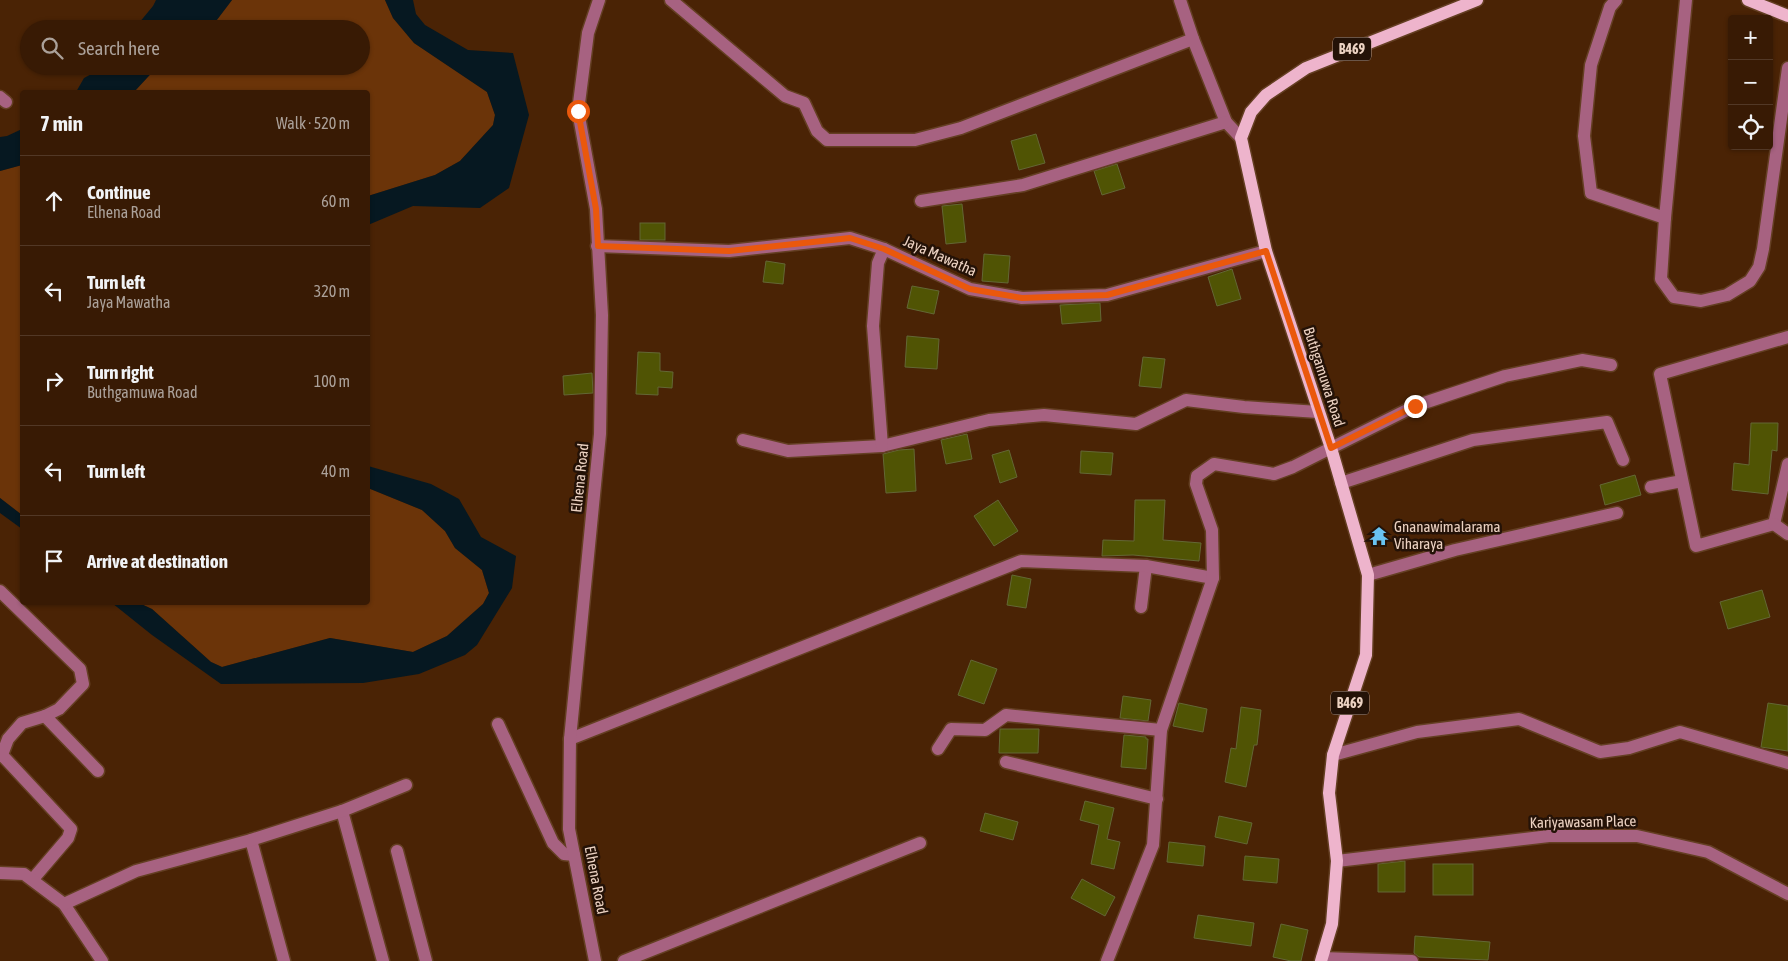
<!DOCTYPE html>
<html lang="en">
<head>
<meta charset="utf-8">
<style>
	body { margin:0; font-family:"Asap Condensed",sans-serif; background:#432713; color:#f1f3f6 }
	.controls { position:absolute; right:15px; top:15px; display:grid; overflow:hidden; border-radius:5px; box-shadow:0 1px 4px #0004 }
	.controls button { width:45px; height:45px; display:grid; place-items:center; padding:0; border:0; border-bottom:1px solid #523826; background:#381a04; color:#f1f3f6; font:25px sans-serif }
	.stop { position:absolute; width:15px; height:15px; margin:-11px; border:4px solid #ea580c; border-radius:50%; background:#fff }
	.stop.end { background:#ea580c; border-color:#fff; box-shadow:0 1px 5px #0008 }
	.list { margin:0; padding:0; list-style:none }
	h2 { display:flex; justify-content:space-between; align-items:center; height:65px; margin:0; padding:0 20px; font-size:21px }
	h2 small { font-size:16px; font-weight:400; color:#aba19a }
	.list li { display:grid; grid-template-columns:32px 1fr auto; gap:15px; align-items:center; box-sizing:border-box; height:90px; padding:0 20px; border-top:1px solid #523826 }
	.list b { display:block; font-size:19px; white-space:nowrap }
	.list p { margin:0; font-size:16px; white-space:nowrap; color:#aba19a }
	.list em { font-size:16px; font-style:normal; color:#aba19a }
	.icon { flex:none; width:28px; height:28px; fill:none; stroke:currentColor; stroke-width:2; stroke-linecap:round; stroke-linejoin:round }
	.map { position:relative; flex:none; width:1788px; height:961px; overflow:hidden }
	.search { position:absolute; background:#381a04; box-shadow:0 1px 4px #0004; left:20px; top:20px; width:350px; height:55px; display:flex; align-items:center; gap:12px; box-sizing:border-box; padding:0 18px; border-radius:28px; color:#aba19a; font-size:19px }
	.panel { position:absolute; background:#381a04; box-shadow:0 1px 4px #0004; left:20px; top:90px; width:350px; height:515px; border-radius:5px }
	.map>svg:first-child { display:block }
</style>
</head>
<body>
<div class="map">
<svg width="1788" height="961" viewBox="0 0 1788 961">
	<rect width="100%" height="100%" fill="#4a2305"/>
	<g fill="#6b3409">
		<polygon points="232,0 385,0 393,18 414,43 487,92 495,115 493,125 460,161 435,175 368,196 368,92 134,92 158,66 361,66 361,29 210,29"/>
		<polygon points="22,165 22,515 0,498 0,171"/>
		<polygon points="368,488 422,510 445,531 455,548 482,570 489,593 483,604 447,636 413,652 330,638 222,667 211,662 152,609 139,603 368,602"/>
	</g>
	<g fill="#061821">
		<polygon points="156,0 232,0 210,29 134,29 153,6"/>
		<polygon points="385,0 413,0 416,14 425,25 468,50 513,53 529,115 509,188 480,208 413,206 368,225 368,196 435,175 460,161 493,125 495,115 487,92 414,43 393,18"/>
		<polygon points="103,66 158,66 134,92 76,92 84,78 101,69"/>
		<polygon points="22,129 22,165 0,171 0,137 7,136"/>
		<polygon points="368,466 431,484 459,499 481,537 516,556 512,588 477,645 465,655 419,674 363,683 221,684 152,635 112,603 139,603 152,609 211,662 222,667 330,638 413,652 447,636 483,604 489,593 482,570 455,548 445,531 422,510 368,488"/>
		<polygon points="0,498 22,515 22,529 0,513"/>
	</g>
	<g fill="#505404" stroke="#636735">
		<polygon points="1036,134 1045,163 1019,170 1011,141"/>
		<polygon points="1117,164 1125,188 1102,195 1094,171"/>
		<polygon points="962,204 966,242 946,244 942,206"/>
		<rect x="640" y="223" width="25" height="17"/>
		<polygon points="984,254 1010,256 1008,283 982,281"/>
		<polygon points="766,261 785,264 783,284 763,282"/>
		<polygon points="1232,269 1241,299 1217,306 1208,277"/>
		<polygon points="912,286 939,291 934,314 907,308"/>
		<polygon points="1100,303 1101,321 1062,324 1060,305"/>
		<polygon points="907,336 939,339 937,369 905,367"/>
		<polygon points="638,352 660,353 660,371 673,372 672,388 658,387 658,395 636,394"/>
		<polygon points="1143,357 1165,359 1161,388 1139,386"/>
		<polygon points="592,373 593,393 564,395 563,376"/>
		<polygon points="1751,423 1778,423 1777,451 1772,450 1768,494 1732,490 1734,463 1749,465"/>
		<polygon points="967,434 972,459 946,464 941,440"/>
		<polygon points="914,449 916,491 886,493 883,454 899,450"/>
		<polygon points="1009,450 1017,477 1000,483 992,455"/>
		<polygon points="1081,451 1113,453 1111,475 1080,473"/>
		<polygon points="1635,475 1641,495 1605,505 1600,485"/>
		<polygon points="998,500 1018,531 994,546 974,516"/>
		<polygon points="1135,500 1165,500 1163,540 1201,543 1199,561 1133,555 1102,556 1103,540 1134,541"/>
		<polygon points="1012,575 1031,579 1026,608 1007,605"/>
		<polygon points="1762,590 1770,617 1728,629 1720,602"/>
		<polygon points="971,660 997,669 984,704 958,695"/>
		<polygon points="1123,696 1151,700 1148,721 1120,718"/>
		<polygon points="1179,703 1207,709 1203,732 1173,726"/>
		<polygon points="1768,703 1788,706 1788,751 1761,747"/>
		<polygon points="1241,707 1261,710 1257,745 1254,745 1246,787 1225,782 1231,748 1236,749"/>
		<polygon points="1000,729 1039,729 1038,753 999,753"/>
		<polygon points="1124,735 1146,737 1146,739 1148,739 1146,769 1121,767"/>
		<polygon points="1085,801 1114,808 1107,839 1120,842 1114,869 1091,864 1099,825 1080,820"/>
		<polygon points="985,813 1018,822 1013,840 980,831"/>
		<polygon points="1219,816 1252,823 1247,844 1215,837"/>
		<polygon points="1169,842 1205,846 1203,866 1167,862"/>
		<polygon points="1245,856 1279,859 1277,883 1243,880"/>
		<polygon points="1405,861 1405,892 1378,892 1378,864"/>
		<rect x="1433" y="864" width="40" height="31"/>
		<polygon points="1082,879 1115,897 1105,916 1071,898"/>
		<polygon points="1198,915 1254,923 1251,946 1194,938"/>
		<polygon points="1281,924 1308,930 1301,961 1291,961 1273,957"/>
		<polygon points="1415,936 1490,942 1488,960 1419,957 1414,953"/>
	</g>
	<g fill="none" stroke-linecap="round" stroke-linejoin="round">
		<g stroke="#643f23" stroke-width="15">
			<g id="minor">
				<polyline points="671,0 785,96 804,103 817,131 827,140 915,140 961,128 1193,39"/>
				<polyline points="1180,0 1193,39 1226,122 1241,138"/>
				<polyline points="1616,0 1610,7 1591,65 1584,136 1591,193 1665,218"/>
				<polyline points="1686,0 1665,218 1661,279 1674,297 1701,301 1727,295 1750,281 1759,267 1763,249 1788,68"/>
				<polyline points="0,97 6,102"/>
				<polyline points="921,201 1023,185 1226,122"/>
				<polyline points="597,246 729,251 850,238 884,249 970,289 1022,298 1107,295 1266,251"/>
				<polyline points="1788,337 1660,374 1696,546 1774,524 1788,464"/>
				<polyline points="743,440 788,451 882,446 989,420 1044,415 1136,424 1186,400 1244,407 1318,412"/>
				<polyline points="882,446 873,326 878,263 884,249"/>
				<polyline points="1341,483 1473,440 1607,422 1623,460"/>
				<polyline points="1651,487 1682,481"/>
				<polyline points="1774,524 1788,534"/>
				<polyline points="1368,575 1455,550 1617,513"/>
				<polyline points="0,591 80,669 83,684 59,709 45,716 22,723 8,739 2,755 71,829 68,838 33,879"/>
				<polyline points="1141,607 1146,566"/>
				<polyline points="45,716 98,771"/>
				<polyline points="498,724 553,843 564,854 574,855"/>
				<polyline points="570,739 1021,561 1146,566 1213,578"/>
				<polyline points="938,749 951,729 985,730 1006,715 1161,730"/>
				<polyline points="1333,755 1417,732 1519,719 1600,752 1629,748 1680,732 1788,763"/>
				<polyline points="1006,762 1157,799"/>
				<polyline points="342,811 383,961"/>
				<polyline points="251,840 284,961"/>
				<polyline points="397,851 426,961"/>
				<polyline points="1337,861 1549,836 1637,836 1708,852 1788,894"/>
				<polyline points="0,873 24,874 64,904 102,961"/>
				<polyline points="64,904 136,871 251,840 342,811 406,785"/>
				<polyline points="1322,958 1412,961"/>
				<polyline points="595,961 569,829 570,739 600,434 602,315 596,209 578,111 588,33 599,0"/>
				<polyline points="624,961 920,843"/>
				<polyline points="1107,961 1153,845 1161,730 1213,578 1212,530 1196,484 1197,476 1214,464 1274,474 1293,467 1415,406 1505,376 1582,360 1611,365"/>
			</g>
		</g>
		<g stroke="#643f23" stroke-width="15">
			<g id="major">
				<polyline points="1748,0 1788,16"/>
				<polyline points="1321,961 1332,924 1337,861 1329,793 1333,755 1366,655 1368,575 1331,448 1266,251 1241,138 1251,112 1266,95 1306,68 1477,0"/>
			</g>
		</g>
		<use href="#minor" stroke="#a76281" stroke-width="12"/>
		<use href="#major" stroke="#eeb4cc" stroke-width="12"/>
	</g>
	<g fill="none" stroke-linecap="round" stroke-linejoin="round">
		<polyline stroke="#ea580c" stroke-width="6" points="578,111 596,209 598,246 729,251 850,238 884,249 970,289 1022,298 1107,295 1266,251 1331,448 1415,406"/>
	</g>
	<defs>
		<g id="temple-bare" transform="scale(1.5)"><path d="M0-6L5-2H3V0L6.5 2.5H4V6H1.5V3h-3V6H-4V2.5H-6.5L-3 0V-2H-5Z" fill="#69c3f1" stroke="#241207" stroke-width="2.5" paint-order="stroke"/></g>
	</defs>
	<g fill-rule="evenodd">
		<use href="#temple-bare" x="1379" y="536"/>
	</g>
	<g text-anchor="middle" stroke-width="5" stroke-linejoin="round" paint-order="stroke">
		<g fill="#241207" stroke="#b0988a" stroke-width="1">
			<rect x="1333" y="37.5" width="38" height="23" rx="4"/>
			<rect x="1331" y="691.5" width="38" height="23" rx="4"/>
		</g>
		<g font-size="14" font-weight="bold" fill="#ecd2c2">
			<text x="1352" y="54">B469</text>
			<text x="1350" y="708">B469</text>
		</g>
		<g font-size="15" fill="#ecd2c2" stroke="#241207">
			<text transform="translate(940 256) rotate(24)" y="5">Jaya Mawatha</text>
			<text transform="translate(1324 377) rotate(72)" y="5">Buthgamuwa Road</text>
			<text transform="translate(580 478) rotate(-84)" y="5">Elhena Road</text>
			<text transform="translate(1583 822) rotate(-1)" y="5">Kariyawasam Place</text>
			<text transform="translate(596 880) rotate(79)" y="5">Elhena Road</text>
		</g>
		<g font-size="15" fill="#ecd2c2" stroke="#241207" text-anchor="start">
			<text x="1394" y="532">Gnanawimalarama<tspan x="1394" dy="17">Viharaya</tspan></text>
		</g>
	</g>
</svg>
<div class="controls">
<button>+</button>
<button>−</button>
<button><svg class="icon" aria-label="locate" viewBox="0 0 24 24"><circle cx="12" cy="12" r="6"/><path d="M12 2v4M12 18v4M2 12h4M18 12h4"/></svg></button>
</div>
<div class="stop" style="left:578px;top:111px"></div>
<div class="stop end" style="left:1415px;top:406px"></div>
<div class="search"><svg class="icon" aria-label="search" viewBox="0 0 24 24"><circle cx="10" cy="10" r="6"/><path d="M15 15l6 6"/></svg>Search here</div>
<section class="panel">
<h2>7 min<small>Walk · 520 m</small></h2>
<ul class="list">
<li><svg class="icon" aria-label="ahead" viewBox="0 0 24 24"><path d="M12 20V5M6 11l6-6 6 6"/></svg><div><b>Continue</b><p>Elhena Road</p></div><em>60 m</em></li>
<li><svg class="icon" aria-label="left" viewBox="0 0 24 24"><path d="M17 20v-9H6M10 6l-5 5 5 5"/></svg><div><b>Turn left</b><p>Jaya Mawatha</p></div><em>320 m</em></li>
<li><svg class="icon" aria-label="right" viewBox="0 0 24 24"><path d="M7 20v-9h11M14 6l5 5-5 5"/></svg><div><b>Turn right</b><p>Buthgamuwa Road</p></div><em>100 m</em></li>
<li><svg class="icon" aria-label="left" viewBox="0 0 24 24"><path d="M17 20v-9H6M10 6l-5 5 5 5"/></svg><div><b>Turn left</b></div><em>40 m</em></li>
<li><svg class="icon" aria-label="arrive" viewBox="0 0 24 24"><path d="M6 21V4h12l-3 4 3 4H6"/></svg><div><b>Arrive at destination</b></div></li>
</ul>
</section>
</div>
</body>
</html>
